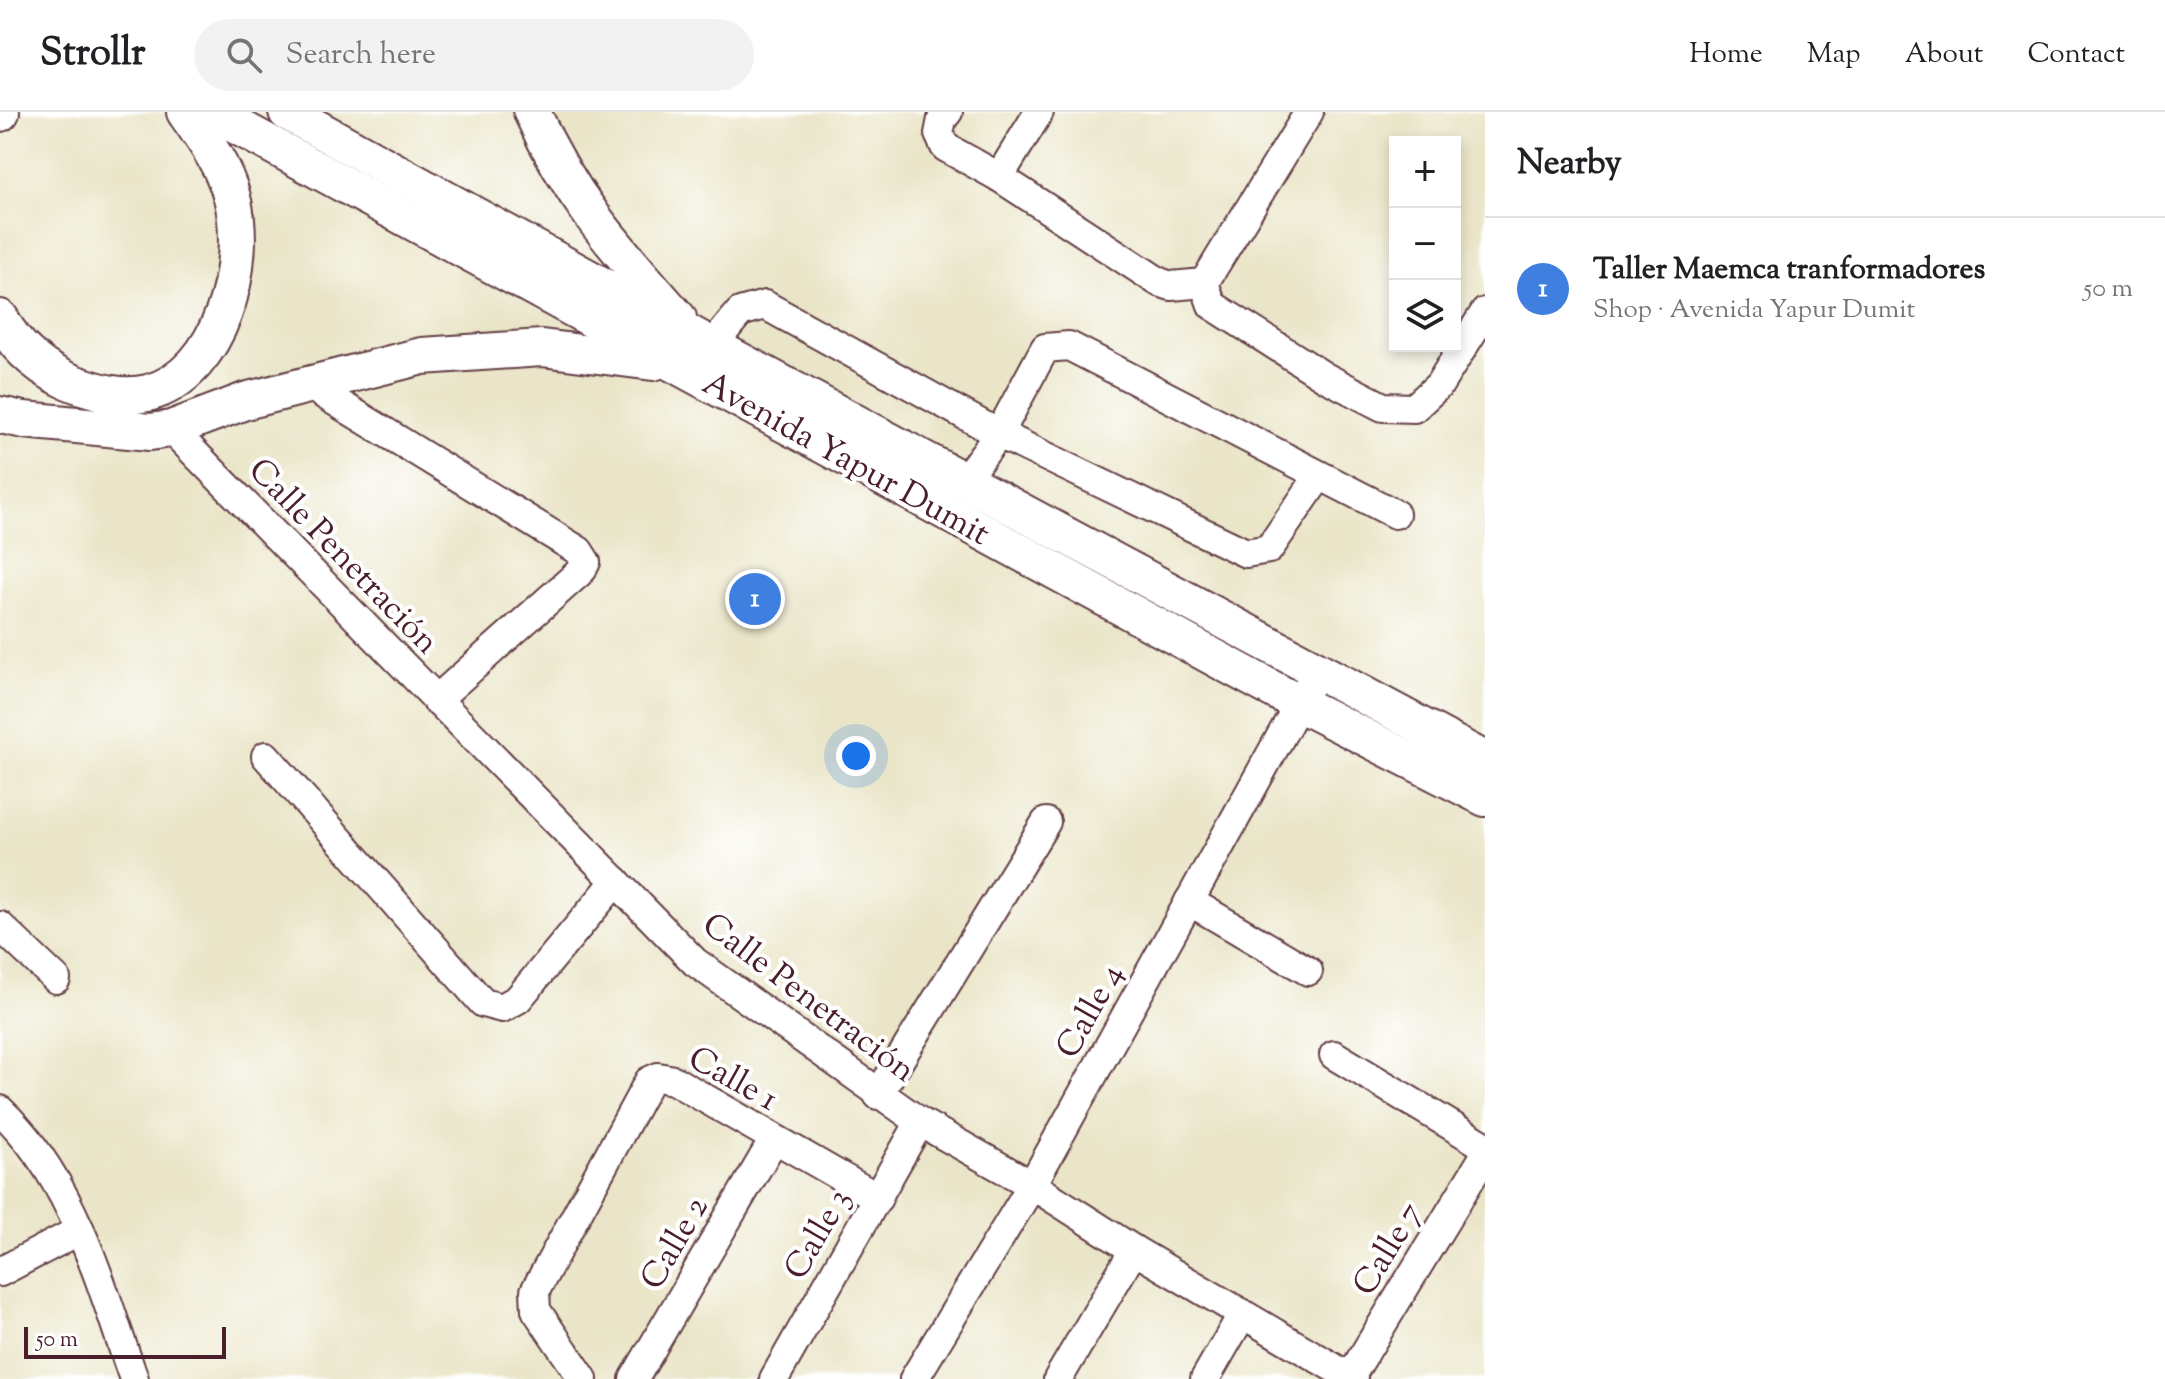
<!DOCTYPE html>
<html lang="en">
<head>
<meta charset="utf-8">
<style>
	body { margin:0; font-family:"Sorts Mill Goudy",serif; background:#f2f2f2; color:#202124 }
	.controls { position:absolute; right:24px; top:24px; display:grid; overflow:hidden; border-radius:0px; box-shadow:0 4px 12px #0003 }
	.controls button { width:72px; height:72px; display:grid; place-items:center; padding:0; border:0; border-bottom:2px solid #e0e0e0; background:#fff; color:#202124; font:40px sans-serif }
	.scale { position:absolute; left:24px; bottom:20px; width:202px; box-sizing:border-box; padding-left:8px; border:4px solid #4a1f2b; border-top:0; font-size:22px; line-height:28px; white-space:nowrap; color:#4a1f2b; -webkit-text-stroke:6px #fff; paint-order:stroke }
	.you { position:absolute; left:856px; top:644px; width:28px; height:28px; margin:-20px; border:6px solid #fff; border-radius:50%; background:#1a73e8; box-shadow:0 0 0 12px #1a73e833 }
	.badge { display:grid; place-items:center; width:52px; height:52px; border-radius:50%; background:#d93025; color:#fff; font-size:26px; font-weight:700 }
	.pin { position:absolute; translate:-50% -50%; border:4px solid #fff; box-shadow:0 2px 8px #0006 }
	.list { margin:0; padding:0; list-style:none }
	h2 { display:flex; justify-content:space-between; align-items:center; height:104px; margin:0; padding:0 32px; font-size:34px }
	h2 small { font-size:26px; font-weight:400; color:#757577 }
	.list li { display:grid; grid-template-columns:52px 1fr auto; gap:24px; align-items:center; box-sizing:border-box; height:144px; padding:0 32px; border-top:2px solid #e0e0e0 }
	.list b { display:block; font-size:30px; white-space:nowrap }
	.list p { margin:0; font-size:26px; white-space:nowrap; color:#757577 }
	.list em { font-size:26px; font-style:normal; color:#757577 }
	.icon { flex:none; width:44px; height:44px; fill:none; stroke:currentColor; stroke-width:2; stroke-linecap:round; stroke-linejoin:round }
	.map { position:relative; flex:none; width:1485px; height:1267px; overflow:hidden }
	header { display:flex; align-items:center; gap:48px; box-sizing:border-box; height:112px; padding:0 40px; background:#fff; border-bottom:2px solid #e0e0e0 }
	header strong { font-size:38px }
	nav { display:flex; gap:44px; margin-inline-start:auto; font-size:28px }
	.search { width:560px; height:72px; background:#f2f2f2; display:flex; align-items:center; gap:20px; box-sizing:border-box; padding:0 28px; border-radius:44px; color:#757577; font-size:30px }
	main { display:flex }
	aside { flex:1; background:#fff }
	.map>svg:first-child { display:block }
</style>
</head>
<body>
<header>
<strong>Strollr</strong>
<div class="search"><svg class="icon" aria-label="search" viewBox="0 0 24 24"><circle cx="10" cy="10" r="6"/><path d="M15 15l6 6"/></svg>Search here</div>
<nav><a>Home</a><a>Map</a><a>About</a><a>Contact</a></nav>
</header>
<main>
<div class="map">
<svg width="1485" height="1267" viewBox="0 0 1485 1267">
	<rect width="100%" height="100%" fill="#fff"/>
	<filter id="ink" filterUnits="userSpaceOnUse"><feTurbulence type="fractalNoise" baseFrequency=".0125" numOctaves="2"/><feDisplacementMap in="SourceGraphic" scale="16" xChannelSelector="R" yChannelSelector="G"/><feConvolveMatrix kernelMatrix="1 2 1 2 8 2 1 2 1" color-interpolation-filters="sRGB"/></filter>
	<filter id="wash" filterUnits="userSpaceOnUse"><feTurbulence type="fractalNoise" baseFrequency=".006" numOctaves="4" result="noise"/><feDisplacementMap in="SourceGraphic" scale="32" xChannelSelector="R" yChannelSelector="G"/><feGaussianBlur stdDeviation="1.8" result="paint"/><feColorMatrix in="noise" values="0 0 0 0 0 0 0 0 0 0 0 0 0 0 0 0 0 1.4 0 .05"/><feComposite in="paint" operator="in"/></filter>
	<g filter="url(#wash)">
		<rect width="100%" height="100%" fill="#eae5c8"/>
	</g>
	<g filter="url(#ink)">
		<g fill="none" stroke-linecap="round" stroke-linejoin="round">
			<g stroke="#623d43" stroke-width="32">
				<g id="minor">
					<polyline points="948,0 942,7 939,22 945,35 999,65 1159,170 1171,174 1204,171"/>
					<polyline points="1309,0 1204,171 1212,193 1325,265 1383,295 1414,296 1439,273 1485,200"/>
					<polyline points="999,65 1039,0"/>
					<polyline points="712,234 740,200 765,193 999,322 1246,441 1269,437 1319,364"/>
					<polyline points="307,272 579,439 586,450 581,459 436,588"/>
					<polyline points="171,317 695,850 920,1010 1032,1073 1134,1138 1353,1267"/>
					<polyline points="965,367 999,322 1045,236 1069,234 1395,402"/>
					<polyline points="266,644 483,891 502,896 518,887 616,769"/>
					<polyline points="1189,789 1308,859"/>
					<polyline points="0,814 56,867"/>
					<polyline points="1334,943 1485,1034"/>
					<polyline points="878,983 1046,710"/>
					<path d="M0,998c74,69 101,177 134,269"/>
					<polyline points="0,1160 80,1118"/>
					<polyline points="583,1267 536,1198 535,1179 649,969 658,965 673,968 878,1086"/>
					<polyline points="634,1267 773,1029"/>
					<polyline points="774,1267 920,1010"/>
					<polyline points="914,1267 1032,1073 1317,559"/>
					<polyline points="1058,1267 1134,1138"/>
					<polyline points="1205,1267 1242,1203"/>
					<polyline points="1349,1267 1485,1043"/>
				</g>
			</g>
			<g stroke="#623d43" stroke-width="40">
				<g id="major">
					<polyline points="211,0 1298,591 1485,686"/>
					<polyline points="287,0 712,234 1485,648"/>
					<path d="M532,0c39,87 83,135 146,206"/>
					<polyline points="0,1 1,0"/>
					<path d="M0,206c15,30 45,55 76,66 24,8 46,15 72,9 74,-19 101,-131 84,-196 -9,-32 -28,-58 -47,-85"/>
					<polyline points="0,303 24,308 150,320 171,317 245,289 422,244 542,236 653,250"/>
				</g>
			</g>
			<use href="#minor" stroke="#fff" stroke-width="28"/>
			<use href="#major" stroke="#fff" stroke-width="36"/>
		</g>
	</g>
	<g text-anchor="middle" stroke-width="8" stroke-linejoin="round" paint-order="stroke">
		<g font-size="34" fill="#4a1f2b" stroke="#fff">
			<text transform="translate(847 345) rotate(29)" y="12">Avenida Yapur Dumit</text>
			<text transform="translate(345 443) rotate(46)" y="12">Calle Penetración</text>
			<text transform="translate(810 884) rotate(37)" y="12">Calle Penetración</text>
			<text transform="translate(1088 898) rotate(-61)" y="12">Calle 4</text>
			<text transform="translate(734 965) rotate(29)" y="12">Calle 1</text>
			<text transform="translate(816 1121) rotate(-60)" y="12">Calle 3</text>
			<text transform="translate(673 1130) rotate(-60)" y="12">Calle 2</text>
			<text transform="translate(1386 1136) rotate(-59)" y="12">Calle 7</text>
		</g>
	</g>
</svg>
<div class="controls">
<button>+</button>
<button>−</button>
<button><svg class="icon" aria-label="layers" viewBox="0 0 24 24"><path d="M12 4l9 5-9 5-9-5zM3 14l9 5 9-5"/></svg></button>
</div>
<div class="scale">50 m</div>
<div class="you"></div>
<div class="pin badge" style="left:755px;top:487px;background:#3f7fe0">1</div>
</div>
<aside>
<h2>Nearby<small></small></h2>
<ul class="list">
<li><span class="badge" style="background:#3f7fe0">1</span><div><b>Taller Maemca tranformadores</b><p>Shop · Avenida Yapur Dumit</p></div><em>50 m</em></li>
</ul>
</aside>
</main>
</body>
</html>
